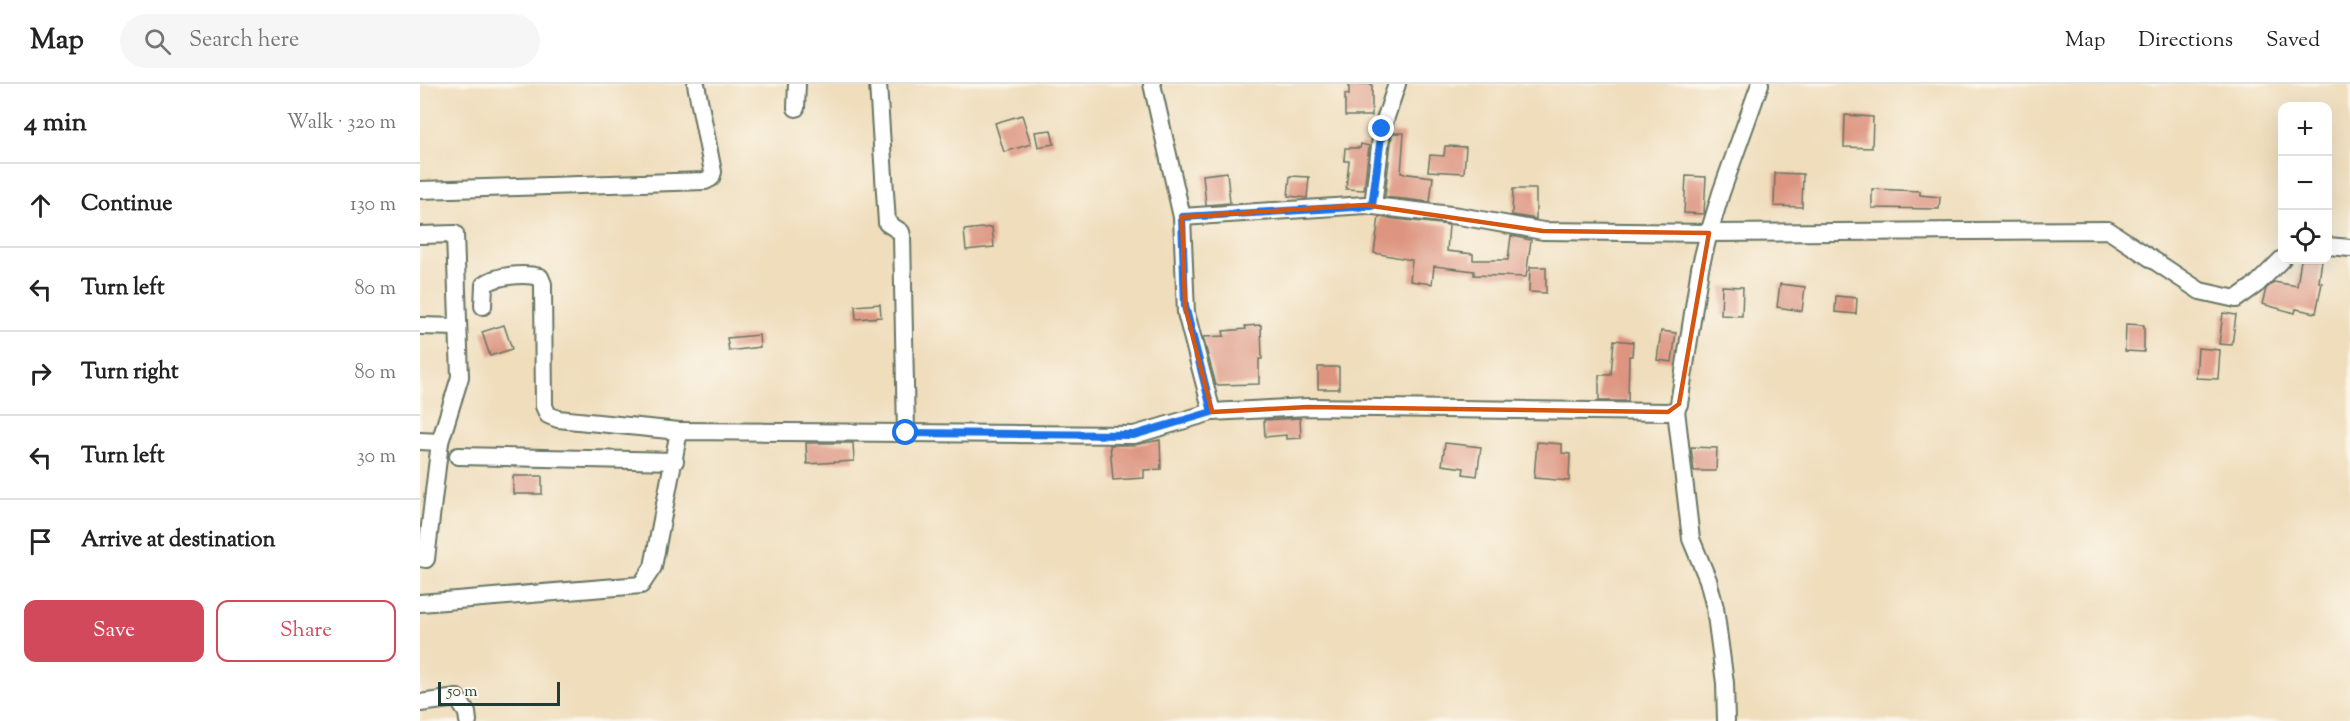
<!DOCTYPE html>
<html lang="en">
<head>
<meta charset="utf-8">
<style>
	body { margin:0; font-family:"Sorts Mill Goudy",serif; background:#f6f6f6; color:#222 }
	.controls { position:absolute; right:18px; top:18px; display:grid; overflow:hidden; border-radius:12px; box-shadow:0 6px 24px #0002 }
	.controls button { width:54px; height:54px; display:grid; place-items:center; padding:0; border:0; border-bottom:2px solid #e0e0e0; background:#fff; color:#222; font:30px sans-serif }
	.scale { position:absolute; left:18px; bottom:15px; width:122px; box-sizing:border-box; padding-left:6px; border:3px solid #1f3d34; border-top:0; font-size:16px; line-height:21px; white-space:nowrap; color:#1f3d34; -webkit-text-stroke:4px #fbf7ec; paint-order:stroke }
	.stop { position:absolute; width:18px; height:18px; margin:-14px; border:4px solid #1a73e8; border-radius:50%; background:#fff }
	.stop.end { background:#1a73e8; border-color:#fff; box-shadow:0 2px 6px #0008 }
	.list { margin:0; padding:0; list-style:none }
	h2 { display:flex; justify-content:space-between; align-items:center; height:78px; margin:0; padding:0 24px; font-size:26px }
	h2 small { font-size:20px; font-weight:400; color:#767676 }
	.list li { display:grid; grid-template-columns:39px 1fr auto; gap:18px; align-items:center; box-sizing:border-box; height:84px; padding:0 24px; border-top:2px solid #e0e0e0 }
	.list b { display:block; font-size:22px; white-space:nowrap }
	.list em { font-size:20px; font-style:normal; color:#767676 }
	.actions { display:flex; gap:12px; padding:18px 24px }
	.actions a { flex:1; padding:14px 0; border:2px solid #d1495b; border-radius:12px; text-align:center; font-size:21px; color:#d1495b }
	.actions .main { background:#d1495b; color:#fff }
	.icon { flex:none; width:33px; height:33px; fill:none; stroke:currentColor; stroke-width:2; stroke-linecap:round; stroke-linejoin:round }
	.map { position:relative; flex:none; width:1930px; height:637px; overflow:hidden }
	header { display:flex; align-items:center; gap:36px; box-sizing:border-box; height:84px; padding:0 30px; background:#fff; border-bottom:2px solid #e0e0e0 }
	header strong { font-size:28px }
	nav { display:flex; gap:33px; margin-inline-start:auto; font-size:21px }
	.search { width:420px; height:54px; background:#f6f6f6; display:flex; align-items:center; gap:15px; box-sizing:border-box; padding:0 21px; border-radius:33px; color:#767676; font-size:22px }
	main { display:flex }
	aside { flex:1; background:#fff }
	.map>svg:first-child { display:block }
</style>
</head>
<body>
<header>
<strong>Map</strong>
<div class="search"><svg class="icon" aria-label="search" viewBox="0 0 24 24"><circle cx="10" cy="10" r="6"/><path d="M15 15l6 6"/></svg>Search here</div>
<nav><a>Map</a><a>Directions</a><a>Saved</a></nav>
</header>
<main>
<aside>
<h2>4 min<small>Walk · 320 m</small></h2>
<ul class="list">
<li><svg class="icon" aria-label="ahead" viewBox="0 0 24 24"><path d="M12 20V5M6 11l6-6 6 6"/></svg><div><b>Continue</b></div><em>130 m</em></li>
<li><svg class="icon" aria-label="left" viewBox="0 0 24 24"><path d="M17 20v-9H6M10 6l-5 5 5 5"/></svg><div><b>Turn left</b></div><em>80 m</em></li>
<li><svg class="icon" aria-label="right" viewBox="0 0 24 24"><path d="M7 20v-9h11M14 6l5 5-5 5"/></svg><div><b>Turn right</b></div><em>80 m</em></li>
<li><svg class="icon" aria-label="left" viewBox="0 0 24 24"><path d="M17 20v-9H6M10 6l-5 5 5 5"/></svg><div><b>Turn left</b></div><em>30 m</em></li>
<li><svg class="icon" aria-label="arrive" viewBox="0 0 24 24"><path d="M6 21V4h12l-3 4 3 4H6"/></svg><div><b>Arrive at destination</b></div></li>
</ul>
<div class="actions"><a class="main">Save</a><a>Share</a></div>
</aside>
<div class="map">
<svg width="1930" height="637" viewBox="0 0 1930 637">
	<rect width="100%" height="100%" fill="#fbf7ec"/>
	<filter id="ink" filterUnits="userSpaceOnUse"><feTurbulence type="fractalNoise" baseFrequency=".0167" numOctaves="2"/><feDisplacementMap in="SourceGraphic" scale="12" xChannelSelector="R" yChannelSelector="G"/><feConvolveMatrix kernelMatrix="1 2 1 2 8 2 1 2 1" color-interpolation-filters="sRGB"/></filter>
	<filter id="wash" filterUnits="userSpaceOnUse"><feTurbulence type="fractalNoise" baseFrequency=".008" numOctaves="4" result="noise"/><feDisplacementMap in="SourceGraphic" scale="24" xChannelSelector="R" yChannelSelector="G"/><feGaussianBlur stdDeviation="1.35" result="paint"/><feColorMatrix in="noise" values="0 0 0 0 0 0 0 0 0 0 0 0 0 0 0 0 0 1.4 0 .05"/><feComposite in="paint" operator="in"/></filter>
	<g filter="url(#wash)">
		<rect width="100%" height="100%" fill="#efddbb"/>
		<g id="blocks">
			<g fill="#dd9480">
				<polygon points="929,0 952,0 952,32 925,32 925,10 929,11"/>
				<polygon points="602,31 611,60 584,68 575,39"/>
				<polygon points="1425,31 1453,33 1452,64 1424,63"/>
				<polygon points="631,46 634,60 618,63 615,48"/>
				<polygon points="972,49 984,49 981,89 1013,93 1010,118 965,113"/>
				<polygon points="941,60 949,62 944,106 926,105 929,77 924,77 925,64 940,64"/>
				<polygon points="1025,62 1046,63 1044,89 1008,87 1010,71 1024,72"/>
				<polygon points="807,88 810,119 786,121 783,91"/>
				<polygon points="1355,89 1383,90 1382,123 1354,122"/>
				<polygon points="870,92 889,93 887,114 868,112"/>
				<polygon points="1266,92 1286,93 1284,130 1264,129"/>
				<polygon points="1093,105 1116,105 1116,135 1092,131"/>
				<polygon points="1452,105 1500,107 1500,111 1520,113 1519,125 1452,124"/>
				<polygon points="959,133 1029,141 1027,167 1053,170 1053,176 1088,176 1091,152 1111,156 1106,193 1054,191 1054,187 1014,182 1012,200 990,197 992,176 954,169"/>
				<polygon points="572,143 574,163 546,166 544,146"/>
				<polygon points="1881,176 1902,176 1899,198 1902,199 1896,229 1876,225 1875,229 1842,220 1846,205 1854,198 1877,202"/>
				<polygon points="1110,183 1126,183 1126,209 1109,208"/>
				<polygon points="1360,200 1385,203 1382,227 1357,223"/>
				<polygon points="1302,202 1323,203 1322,232 1301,231"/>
				<polygon points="1416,212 1437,214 1436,230 1415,228"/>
				<polygon points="460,220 461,233 436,235 435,222"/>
				<polygon points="1803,229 1816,231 1812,261 1799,260"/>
				<polygon points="1706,240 1724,241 1724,268 1705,267"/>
				<polygon points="84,241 92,265 70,272 62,248"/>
				<polygon points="841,241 842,275 839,275 839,300 796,301 783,253 804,252 803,247 826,245 825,242"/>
				<polygon points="1241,247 1256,249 1252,278 1237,276"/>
				<polygon points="339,251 340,263 309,267 307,254"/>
				<polygon points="1194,256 1213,258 1212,272 1209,272 1208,317 1179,317 1179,291 1191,291"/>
				<polygon points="1778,264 1800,266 1798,295 1776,294"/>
				<rect x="898" y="283" width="21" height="22"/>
				<polygon points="880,334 881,354 866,355 866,351 845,353 844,336"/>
				<polygon points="740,356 741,385 724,386 724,394 693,396 690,361 714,361"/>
				<polygon points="1117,358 1142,360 1142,369 1150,370 1149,397 1114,394"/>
				<polygon points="386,359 433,359 434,377 387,380"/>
				<polygon points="1025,359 1061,363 1057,392 1043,390 1044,384 1022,381"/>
				<polygon points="1271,363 1297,364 1296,387 1274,387"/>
				<rect x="93" y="392" width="29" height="18"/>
			</g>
		</g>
	</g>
	<g filter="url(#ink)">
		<use href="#blocks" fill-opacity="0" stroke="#687563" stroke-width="1.5"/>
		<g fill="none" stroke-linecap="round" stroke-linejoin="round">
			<g stroke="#687563" stroke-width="20">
				<g id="minor">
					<polyline points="458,0 467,139 481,148 482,152 486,349"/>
					<polyline points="732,0 762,133 766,229 792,328"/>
					<polyline points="376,24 377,0"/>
					<polyline points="0,106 285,97 291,94 293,88 276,0"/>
					<polyline points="953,122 962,45 977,0"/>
					<polyline points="762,133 945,121 1039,132 1123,147 1289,149 1301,109 1340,0"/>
					<polyline points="0,151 35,150 40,293 20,358 0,357"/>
					<polyline points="1908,162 1930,164"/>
					<path d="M63,222l1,-21c12,-10 40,-12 56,-8l3,7 1,122 4,9 10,4 121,12"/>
					<polyline points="0,242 38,243"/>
					<polyline points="1256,326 1271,455 1288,496 1295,524 1305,599 1306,637"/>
					<polyline points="38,372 255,377"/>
					<polyline points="0,474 6,475 20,358"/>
					<polyline points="0,519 221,501 233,483 259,347 714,351 792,328 888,323 1248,328 1256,326 1259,320 1280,184 1289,149 1688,146 1780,207 1816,215 1837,200 1862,175"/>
					<polyline points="0,619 37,614 47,629 48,637"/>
				</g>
			</g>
			<use href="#minor" stroke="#fff" stroke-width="16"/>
		</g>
	</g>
	<g fill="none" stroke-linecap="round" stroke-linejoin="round" filter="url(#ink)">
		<polyline stroke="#1a73e8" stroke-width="8" points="486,349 714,351 792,328 765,222 762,133 952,122 962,45"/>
	</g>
	<path fill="none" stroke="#d45610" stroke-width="4.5" stroke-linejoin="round" d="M945,121l178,26 166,2 -30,171 -11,8 -360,-5 -96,5 -27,-106 -3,-89z"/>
</svg>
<div class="controls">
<button>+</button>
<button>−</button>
<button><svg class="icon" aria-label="locate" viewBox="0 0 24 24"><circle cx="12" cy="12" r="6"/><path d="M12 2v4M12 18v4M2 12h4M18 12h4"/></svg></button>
</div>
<div class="scale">50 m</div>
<div class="stop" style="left:486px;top:349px"></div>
<div class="stop end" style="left:962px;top:45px"></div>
</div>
</main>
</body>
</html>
